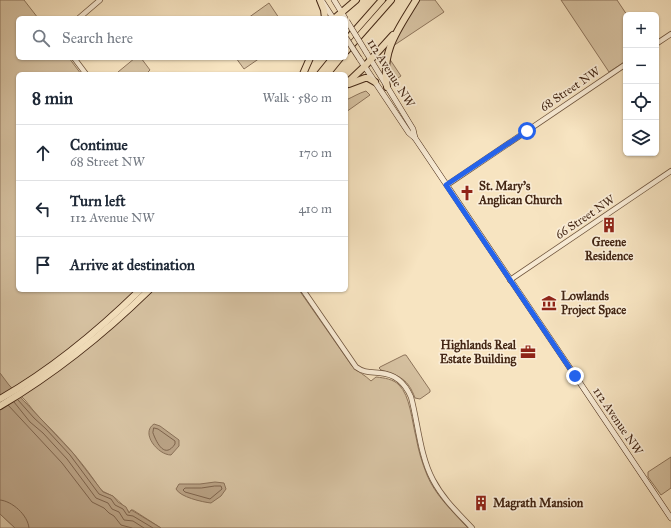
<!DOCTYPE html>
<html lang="en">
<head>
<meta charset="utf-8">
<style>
	body { margin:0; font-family:"IM FELL Great Primer",serif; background:#f6f6f7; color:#1f2937 }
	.controls { position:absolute; right:12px; top:12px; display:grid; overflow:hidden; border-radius:6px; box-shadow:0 1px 3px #0004 }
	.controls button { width:36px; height:36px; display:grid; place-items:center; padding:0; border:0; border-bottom:1px solid #e0e1e3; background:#fff; color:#1f2937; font:20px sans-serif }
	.stop { position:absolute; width:12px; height:12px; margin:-9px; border:3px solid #2563eb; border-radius:50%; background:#fff }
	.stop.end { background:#2563eb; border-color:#fff; box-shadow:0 1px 4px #0008 }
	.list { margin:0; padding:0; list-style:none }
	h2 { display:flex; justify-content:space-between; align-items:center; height:52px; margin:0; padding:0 16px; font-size:17px }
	h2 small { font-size:13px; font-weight:400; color:#747a83 }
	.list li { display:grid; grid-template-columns:26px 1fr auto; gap:12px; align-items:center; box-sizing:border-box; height:56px; padding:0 16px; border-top:1px solid #e0e1e3 }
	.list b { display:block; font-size:15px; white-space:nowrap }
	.list p { margin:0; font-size:13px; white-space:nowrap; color:#747a83 }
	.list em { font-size:13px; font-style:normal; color:#747a83 }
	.icon { flex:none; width:22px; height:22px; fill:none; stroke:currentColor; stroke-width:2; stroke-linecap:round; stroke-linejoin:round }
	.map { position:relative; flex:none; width:671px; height:528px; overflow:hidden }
	.search { position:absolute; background:#fff; box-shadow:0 1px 3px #0004; left:16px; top:16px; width:332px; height:44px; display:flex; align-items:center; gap:10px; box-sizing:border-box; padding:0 14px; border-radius:6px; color:#747a83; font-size:15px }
	.panel { position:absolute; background:#fff; box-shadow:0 1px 3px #0004; left:16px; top:72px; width:332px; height:220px; border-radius:6px }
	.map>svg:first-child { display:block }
</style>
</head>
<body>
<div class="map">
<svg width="671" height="528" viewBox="0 0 671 528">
	<rect width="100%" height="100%" fill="#f7e4c1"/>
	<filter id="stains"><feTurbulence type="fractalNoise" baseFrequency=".005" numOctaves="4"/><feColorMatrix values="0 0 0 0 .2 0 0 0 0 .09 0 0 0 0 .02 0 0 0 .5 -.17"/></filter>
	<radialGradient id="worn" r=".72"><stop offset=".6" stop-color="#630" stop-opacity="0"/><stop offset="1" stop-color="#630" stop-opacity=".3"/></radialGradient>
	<g fill="#d8c4a4" stroke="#8e755c">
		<path d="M0,0h24l14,18h-20v40h51l12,16h-63v216h135l2,2 2,-2h142l53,76c6,6 13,9 19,15l5,-4c9,1 17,2 23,8 11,10 13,37 17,52 2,12 6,26 11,38 8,20 26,37 41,53h-307l-28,-18h-2l-1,3c-5,-6 -10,-11 -16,-16 -4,-3 -10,-4 -14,-8 -17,-27 -39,-50 -61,-72 -5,-5 -9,-11 -14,-17 -8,-8 -20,-16 -25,-27z"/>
		<path d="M418,0h17l9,12 -51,34 -4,12 12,18 -9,6c-18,-16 17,-66 26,-82z"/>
		<polygon points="561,0 617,0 627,15 626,61 609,72"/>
		<polygon points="269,3 279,18 248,18"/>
		<polygon points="135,58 141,58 150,70 146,74 119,74 118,72"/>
		<polygon points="236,58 260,58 244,69"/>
		<path d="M366,91l4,4 -24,17v-12c7,-3 13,-7 20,-9z"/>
		<path d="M404,355h2l24,35v2l-10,7 -5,-1c-7,-19 -15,-22 -34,-28l-2,-2 1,-1z"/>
		<polygon points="671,457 671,488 661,495 648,477 648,472"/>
		<polygon points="0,514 15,528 0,528"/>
	</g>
	<g fill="#baa386" stroke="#8a7158">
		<polygon points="0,373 9,385 73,453 103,492 113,496 118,502 126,507 129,513 131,510 133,511 161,528 15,528 0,514"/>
		<path d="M154,424l6,2 19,14v6l-8,9c-13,0 -31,-22 -17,-31z"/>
		<path d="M215,482l9,1 2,6 -5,7 -10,7c-9,-1 -31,-6 -35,-14l3,-5h21z"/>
	</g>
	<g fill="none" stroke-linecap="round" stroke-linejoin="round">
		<g stroke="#7e644d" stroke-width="1">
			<polyline points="18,400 34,418 46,429 70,455 99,494 111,499 115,505 123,509 127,515 133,516 153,528"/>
			<polyline points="14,402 30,422 43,433 67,459 96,498 108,503 112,509 119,512 124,520 133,521 144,528"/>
			<polyline points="8,405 62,463 92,502 104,508 109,513 114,516 121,525 132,528"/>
			<path d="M154,428l4,1 17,12v3c-10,15 -18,0 -22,-11z"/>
			<polygon points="215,486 221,486 222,489 210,499 185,492 183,490 185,488 201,488"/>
			<path d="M0,500c12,1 28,15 29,28"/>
		</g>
		<g stroke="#70563f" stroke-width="6">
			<g id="tertiary">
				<polyline points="79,18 100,0"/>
				<polyline points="656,44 671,34"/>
				<polyline points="74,58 86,74"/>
				<polyline points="447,185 626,64"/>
				<polyline points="510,280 671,171"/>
				<path d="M303,290l53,77c8,6 15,5 24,6 15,1 25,10 31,24 7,26 9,59 22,83 10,19 25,33 39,48"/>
			</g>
		</g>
		<g stroke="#432614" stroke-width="6">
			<g id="secondary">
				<polyline points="334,0 345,18"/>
				<polyline points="322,1 333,18"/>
				<polyline points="366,52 413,129 415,138"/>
				<polyline points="359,58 409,133 415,138 671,518"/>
			</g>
		</g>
		<g stroke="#432614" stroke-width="8">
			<g id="primary">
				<polyline points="320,0 324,10 325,18"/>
				<polyline points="335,18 356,0"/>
				<polyline points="346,41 382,0"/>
				<polyline points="346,51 391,0"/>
				<polyline points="303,74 310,58"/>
				<polyline points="320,74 333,58"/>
				<polyline points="327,74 340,58"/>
				<polyline points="346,84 365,66 393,35"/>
				<polyline points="349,84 365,78 368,78 375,82"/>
				<path d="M387,87c-6,-37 11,-57 29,-87"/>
				<path d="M0,399c51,-29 98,-68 140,-109"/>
				<path d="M0,406c54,-32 104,-72 149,-116"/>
			</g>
		</g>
		<use href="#tertiary" stroke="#faedd7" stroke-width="4.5"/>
		<use href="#secondary" stroke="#faedd7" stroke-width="5"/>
		<use href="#primary" stroke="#f7e4c1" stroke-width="6"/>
		<g stroke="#432614" stroke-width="6" stroke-linecap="butt">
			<g id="secondary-bridge">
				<polyline points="347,21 366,52"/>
				<polyline points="346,38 359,58"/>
			</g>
		</g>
		<use href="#secondary-bridge" stroke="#faedd7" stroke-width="5"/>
	</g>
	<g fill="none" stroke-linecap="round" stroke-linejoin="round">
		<polyline stroke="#2563eb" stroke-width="5" points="527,131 446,185 575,376"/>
	</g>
	<defs>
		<g id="church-bare" transform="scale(1.2)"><path d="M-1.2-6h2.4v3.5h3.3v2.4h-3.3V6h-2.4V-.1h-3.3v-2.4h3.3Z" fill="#8f2418" stroke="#faedd7" stroke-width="2.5" paint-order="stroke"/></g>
		<g id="building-bare" transform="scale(1.2)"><path d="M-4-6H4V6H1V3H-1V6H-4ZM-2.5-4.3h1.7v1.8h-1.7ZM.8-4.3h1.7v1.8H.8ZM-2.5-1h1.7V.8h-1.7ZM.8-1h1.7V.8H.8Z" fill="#8f2418" stroke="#faedd7" stroke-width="2.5" paint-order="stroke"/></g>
		<g id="museum-bare" transform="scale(1.2)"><path d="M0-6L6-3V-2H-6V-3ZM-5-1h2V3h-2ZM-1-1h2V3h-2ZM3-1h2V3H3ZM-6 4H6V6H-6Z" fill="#8f2418" stroke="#faedd7" stroke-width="2.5" paint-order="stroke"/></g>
		<g id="office-bare" transform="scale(1.2)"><path d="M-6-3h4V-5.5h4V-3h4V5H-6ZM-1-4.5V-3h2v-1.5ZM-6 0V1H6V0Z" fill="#8f2418" stroke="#faedd7" stroke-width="2.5" paint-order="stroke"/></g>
	</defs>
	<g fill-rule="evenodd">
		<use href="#church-bare" x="467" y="193"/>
		<use href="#building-bare" x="609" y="225"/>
		<use href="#museum-bare" x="549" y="303"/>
		<use href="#office-bare" x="528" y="352"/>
		<use href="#building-bare" x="481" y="503"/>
	</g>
	<g text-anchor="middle" stroke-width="3.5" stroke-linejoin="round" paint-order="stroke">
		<g font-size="12" fill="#432614" stroke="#faedd7">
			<text transform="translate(391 73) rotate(58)" y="4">112 Avenue NW</text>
			<text transform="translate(570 89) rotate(-34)" y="4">68 Street NW</text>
			<text transform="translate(585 217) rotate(-34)" y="4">66 Street NW</text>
			<text transform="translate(618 421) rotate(56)" y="4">112 Avenue NW</text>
		</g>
		<g font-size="12" font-weight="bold" fill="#432614" stroke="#faedd7" text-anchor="start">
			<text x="479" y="190">St. Mary's<tspan x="479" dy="14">Anglican Church</tspan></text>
			<text x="609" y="246" text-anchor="middle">Greene<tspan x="609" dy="14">Residence</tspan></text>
			<text x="561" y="300">Lowlands<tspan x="561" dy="14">Project Space</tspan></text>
			<text x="516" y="349" text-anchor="end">Highlands Real<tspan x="516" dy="14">Estate Building</tspan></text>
			<text x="493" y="507">Magrath Mansion</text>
		</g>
	</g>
	<rect width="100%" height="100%" filter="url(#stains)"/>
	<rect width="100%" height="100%" fill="url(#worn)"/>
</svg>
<div class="controls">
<button>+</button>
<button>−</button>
<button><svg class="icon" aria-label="locate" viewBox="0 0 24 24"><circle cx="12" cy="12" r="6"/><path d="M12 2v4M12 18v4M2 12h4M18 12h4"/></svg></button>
<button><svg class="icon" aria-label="layers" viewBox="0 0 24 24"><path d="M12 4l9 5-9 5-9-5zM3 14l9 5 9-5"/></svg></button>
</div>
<div class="stop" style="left:527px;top:131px"></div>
<div class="stop end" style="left:575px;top:376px"></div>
<div class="search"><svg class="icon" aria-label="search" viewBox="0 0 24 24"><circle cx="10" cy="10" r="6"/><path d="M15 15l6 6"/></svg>Search here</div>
<section class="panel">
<h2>8 min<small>Walk · 580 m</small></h2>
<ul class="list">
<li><svg class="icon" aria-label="ahead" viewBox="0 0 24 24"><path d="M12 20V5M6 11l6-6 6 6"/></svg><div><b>Continue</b><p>68 Street NW</p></div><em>170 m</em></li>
<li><svg class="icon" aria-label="left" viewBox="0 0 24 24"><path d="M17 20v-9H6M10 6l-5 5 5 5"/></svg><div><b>Turn left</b><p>112 Avenue NW</p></div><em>410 m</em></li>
<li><svg class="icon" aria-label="arrive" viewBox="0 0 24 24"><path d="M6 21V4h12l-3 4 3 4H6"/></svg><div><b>Arrive at destination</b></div></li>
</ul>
</section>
</div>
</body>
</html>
